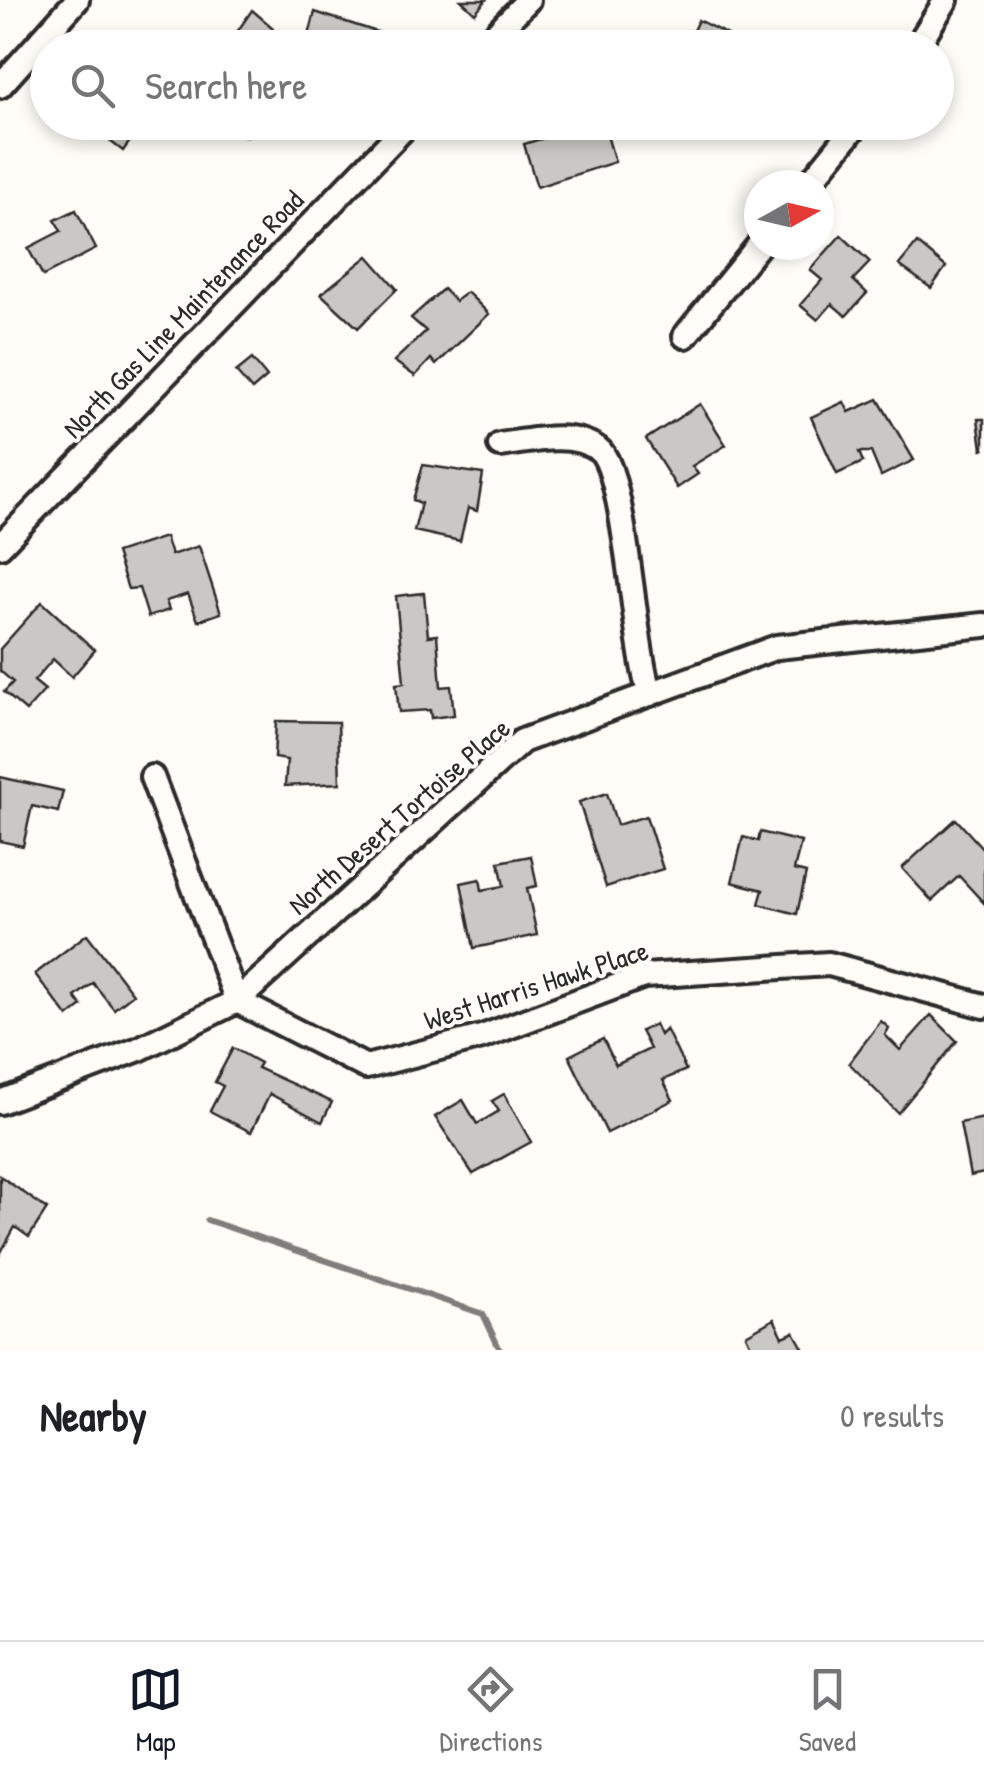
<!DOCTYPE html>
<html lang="en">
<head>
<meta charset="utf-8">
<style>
	body { margin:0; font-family:"Patrick Hand",sans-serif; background:#f6f6f6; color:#202124 }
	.compass { position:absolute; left:744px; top:170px; width:90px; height:90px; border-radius:50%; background:#fff; box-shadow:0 5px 15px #0003; rotate:82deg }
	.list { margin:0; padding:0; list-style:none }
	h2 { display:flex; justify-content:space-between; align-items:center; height:130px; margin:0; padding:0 40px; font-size:42px }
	h2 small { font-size:32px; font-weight:400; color:#757577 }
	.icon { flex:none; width:55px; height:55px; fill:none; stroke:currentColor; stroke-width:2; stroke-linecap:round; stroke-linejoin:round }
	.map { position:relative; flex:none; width:984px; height:1350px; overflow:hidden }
	.search { position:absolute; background:#fff; box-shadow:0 5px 15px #0003; left:30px; right:30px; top:30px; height:110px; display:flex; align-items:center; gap:25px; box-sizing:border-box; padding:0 35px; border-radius:55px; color:#757577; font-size:38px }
	.sheet { height:290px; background:#fff }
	nav { display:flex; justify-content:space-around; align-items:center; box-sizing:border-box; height:140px; border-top:2px solid #e0e0e0; background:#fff; font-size:28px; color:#757577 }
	nav a { display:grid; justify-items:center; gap:5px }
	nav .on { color:#111827 }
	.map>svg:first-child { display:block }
</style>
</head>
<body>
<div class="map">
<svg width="984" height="1350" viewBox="0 0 984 1350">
	<rect width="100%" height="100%" fill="#fdfcf7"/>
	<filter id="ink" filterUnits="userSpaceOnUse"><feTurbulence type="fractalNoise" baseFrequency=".01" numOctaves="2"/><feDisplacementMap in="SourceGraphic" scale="20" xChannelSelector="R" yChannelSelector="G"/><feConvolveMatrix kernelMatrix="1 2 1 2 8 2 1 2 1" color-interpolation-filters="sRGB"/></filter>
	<g filter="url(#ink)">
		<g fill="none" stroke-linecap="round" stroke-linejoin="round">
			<polyline stroke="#7e7d7b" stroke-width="6" points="207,1220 483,1314 500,1350"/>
		</g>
		<g fill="#c9c8c4" stroke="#2b2b2b" stroke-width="2.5">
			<polygon points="461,0 486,0 475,13"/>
			<polygon points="252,10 273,28 256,48 237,32"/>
			<polygon points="315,12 380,33 379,48 306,47"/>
			<polygon points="698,20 728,35 726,48 685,48"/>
			<polygon points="85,122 129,122 123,130 133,137 123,151"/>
			<polygon points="165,122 250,122 248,136"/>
			<polygon points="574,122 603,122 615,162 537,187 524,144 544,138 539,123"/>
			<polygon points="76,210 96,249 43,276 28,248 61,231 55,220"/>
			<polygon points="841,235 870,262 853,280 867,293 846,316 832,304 818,320 800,305 822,280 810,270"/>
			<polygon points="917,243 946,267 931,288 899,265"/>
			<polygon points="368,256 397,289 358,328 321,294"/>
			<polygon points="443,289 455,301 467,292 489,314 436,365 431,359 415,376 394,361 426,331 411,318"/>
			<polygon points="252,359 267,377 252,390 236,372"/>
			<polygon points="878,399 914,460 881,476 871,452 859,452 863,462 837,474 811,417 844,402 849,412"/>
			<polygon points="700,404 726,445 692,466 698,474 677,488 646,439"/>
			<polygon points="978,419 984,419 984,449 982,449"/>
			<polygon points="423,465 483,474 477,511 468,508 460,541 414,531 421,503 413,500"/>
			<polygon points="165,537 171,555 199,546 221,613 198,621 188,594 166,601 169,610 148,617 139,588 128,589 116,553"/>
			<polygon points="424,593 428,636 437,635 441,687 451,686 454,715 431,718 430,710 399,712 396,684 404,683 396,596"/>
			<polygon points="42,602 95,650 72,677 53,659 34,681 45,690 26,711 4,692 13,682 0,671 0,649"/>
			<polygon points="276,721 338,722 340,783 285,786 287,760 274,758"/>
			<polygon points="0,777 63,791 58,812 32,806 23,846 0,841"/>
			<polygon points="607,793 617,825 646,816 663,869 606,887 579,802"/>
			<polygon points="956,819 984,850 984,903 959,876 932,901 902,868"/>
			<polygon points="760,832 801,842 794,870 806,873 797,914 759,904 763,890 732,882 743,837 758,841"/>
			<polygon points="531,856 537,886 527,888 537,935 474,948 461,883 480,879 482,890 504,886 499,862"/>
			<polygon points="87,934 133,994 114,1009 93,983 75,997 82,1006 68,1017 35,974"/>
			<polygon points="931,1015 957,1041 898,1113 849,1063 881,1021 889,1028 885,1035 900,1050"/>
			<polygon points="655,1024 660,1035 666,1029 686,1070 663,1080 673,1100 607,1133 569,1056 603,1039 616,1065 650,1049 641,1031"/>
			<polygon points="233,1048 260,1063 257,1068 332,1102 322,1122 270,1094 251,1132 210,1111 223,1086 215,1082"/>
			<polygon points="504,1094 531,1142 473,1174 435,1117 463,1100 477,1124 499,1111 492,1101"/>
			<polygon points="984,1118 984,1173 970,1176 960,1123"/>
			<polygon points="0,1176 47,1209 29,1237 15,1227 0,1254"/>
			<polygon points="774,1319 783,1337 794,1332 804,1350 753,1350 746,1335"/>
		</g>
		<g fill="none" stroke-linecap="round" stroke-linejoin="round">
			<g stroke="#2b2b2b" stroke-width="30">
				<g id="minor">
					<polyline points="482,48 528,0"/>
					<polyline points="916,48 946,0"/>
					<polyline points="0,86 77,0"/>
					<polyline points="808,185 859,122"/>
					<polyline points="685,336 759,245"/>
					<path d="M500,445c30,-4 71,-15 98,4 28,19 35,198 52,245"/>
					<polyline points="0,546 410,122"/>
					<polyline points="152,777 237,1001 366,1067 482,1037 644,976 829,964 984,1006"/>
					<polyline points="0,1102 139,1049 237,1001 522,741 777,647 984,625"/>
				</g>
			</g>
			<use href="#minor" stroke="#fdfcf7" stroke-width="22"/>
		</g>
	</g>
	<g text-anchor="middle" stroke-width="8" stroke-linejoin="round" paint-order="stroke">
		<g font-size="28" fill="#2b2b2b" stroke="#fdfcf7">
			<text transform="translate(183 314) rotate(-46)" y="10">North Gas Line Maintenance Road</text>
			<text transform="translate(399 816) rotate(-41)" y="10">North Desert Tortoise Place</text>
			<text transform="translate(536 985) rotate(-18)" y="10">West Harris Hawk Place</text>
		</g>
	</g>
</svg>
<svg class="compass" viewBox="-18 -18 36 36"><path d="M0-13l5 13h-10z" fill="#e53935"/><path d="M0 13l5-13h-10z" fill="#757577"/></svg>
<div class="search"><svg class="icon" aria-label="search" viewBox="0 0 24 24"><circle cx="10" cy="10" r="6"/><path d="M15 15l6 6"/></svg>Search here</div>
</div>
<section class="sheet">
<h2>Nearby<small>0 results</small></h2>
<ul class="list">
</ul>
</section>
<nav>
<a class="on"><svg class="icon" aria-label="map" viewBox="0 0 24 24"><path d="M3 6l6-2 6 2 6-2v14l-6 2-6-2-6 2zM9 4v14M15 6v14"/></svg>Map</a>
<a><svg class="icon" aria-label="directions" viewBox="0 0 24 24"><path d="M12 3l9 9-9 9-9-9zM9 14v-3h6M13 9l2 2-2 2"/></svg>Directions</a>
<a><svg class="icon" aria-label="saved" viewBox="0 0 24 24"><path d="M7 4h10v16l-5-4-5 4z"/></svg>Saved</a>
</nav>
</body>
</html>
